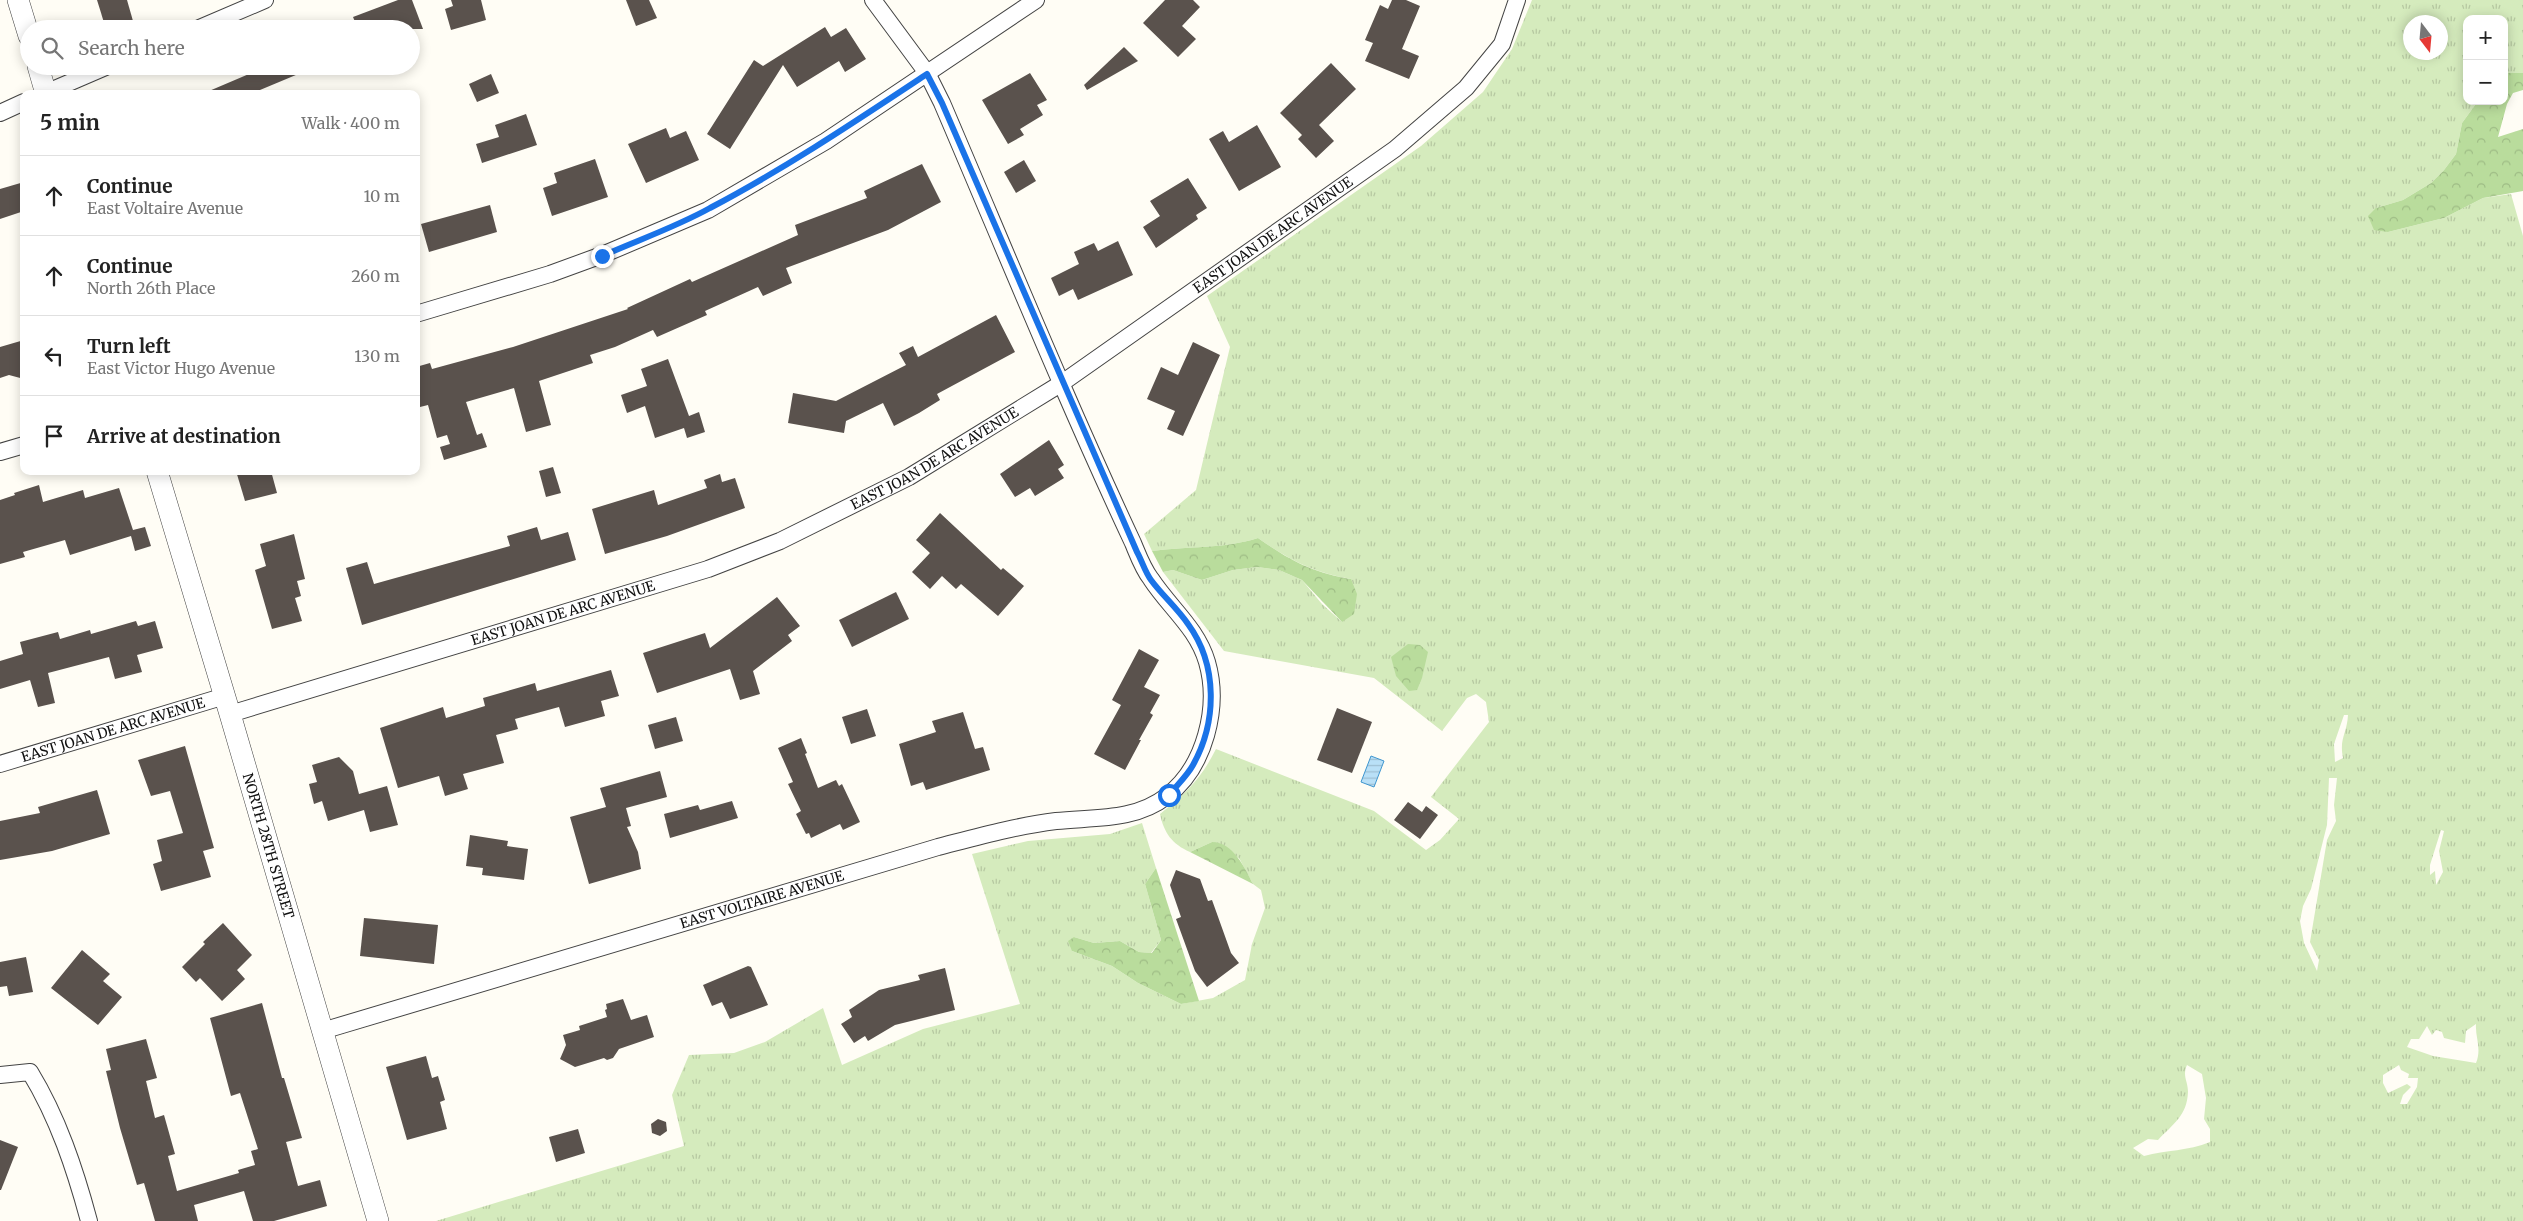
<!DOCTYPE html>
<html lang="en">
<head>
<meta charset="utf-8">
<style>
	body { margin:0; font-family:Merriweather,serif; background:#f6f6f6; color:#222 }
	.controls { position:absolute; right:15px; top:15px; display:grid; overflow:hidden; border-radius:10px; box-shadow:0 2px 12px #0003 }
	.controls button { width:45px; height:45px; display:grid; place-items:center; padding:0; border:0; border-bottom:1px solid #e0e0e0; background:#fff; color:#222; font:25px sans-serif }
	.compass { position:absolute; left:2403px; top:15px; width:45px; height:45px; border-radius:50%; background:#fff; box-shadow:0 2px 12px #0003; rotate:164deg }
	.stop { position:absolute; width:15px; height:15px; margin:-11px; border:4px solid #1a73e8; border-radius:50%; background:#fff }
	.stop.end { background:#1a73e8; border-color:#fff; box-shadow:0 1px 5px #0008 }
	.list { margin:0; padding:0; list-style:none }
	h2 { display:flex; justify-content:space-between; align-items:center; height:65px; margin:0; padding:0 20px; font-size:21px }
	h2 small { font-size:16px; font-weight:400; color:#767676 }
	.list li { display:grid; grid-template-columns:32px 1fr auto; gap:15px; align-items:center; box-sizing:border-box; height:80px; padding:0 20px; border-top:1px solid #e0e0e0 }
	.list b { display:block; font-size:19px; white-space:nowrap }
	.list p { margin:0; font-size:16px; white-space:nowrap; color:#767676 }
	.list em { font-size:16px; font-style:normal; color:#767676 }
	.icon { flex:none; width:28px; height:28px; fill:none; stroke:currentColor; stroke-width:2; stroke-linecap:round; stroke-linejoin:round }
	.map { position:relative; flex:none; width:2523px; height:1221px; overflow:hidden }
	.search { position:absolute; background:#fff; box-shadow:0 2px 12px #0003; left:20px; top:20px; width:400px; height:55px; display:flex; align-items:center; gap:12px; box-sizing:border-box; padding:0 18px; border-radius:28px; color:#767676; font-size:19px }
	.panel { position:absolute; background:#fff; box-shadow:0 2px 12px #0003; left:20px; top:90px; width:400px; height:385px; border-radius:10px }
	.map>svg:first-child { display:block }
</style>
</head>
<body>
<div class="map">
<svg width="2523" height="1221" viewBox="0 0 2523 1221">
	<defs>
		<pattern id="grass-tufts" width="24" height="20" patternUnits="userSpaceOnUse" patternTransform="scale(1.25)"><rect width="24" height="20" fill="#d5ebbd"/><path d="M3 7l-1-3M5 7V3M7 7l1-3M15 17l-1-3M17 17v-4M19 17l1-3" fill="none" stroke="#b6c8a1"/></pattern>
		<pattern id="forest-crowns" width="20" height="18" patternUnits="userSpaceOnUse" patternTransform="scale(1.25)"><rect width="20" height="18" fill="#b9dc9c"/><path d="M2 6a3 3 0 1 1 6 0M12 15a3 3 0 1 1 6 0" fill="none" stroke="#9ebc85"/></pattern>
		<pattern id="water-rules" width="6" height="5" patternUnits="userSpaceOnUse" patternTransform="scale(1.25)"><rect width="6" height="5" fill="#b9e0f7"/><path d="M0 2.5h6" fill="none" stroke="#9ebfd3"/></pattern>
	</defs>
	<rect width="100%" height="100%" fill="#fffdf5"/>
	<path fill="url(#grass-tufts)" fill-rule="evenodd" d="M1532,0h991v73h-19v-54h-37v82h11l-16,22 -6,31 -12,16 -13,13 -28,17 -27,8 12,24 56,-14 39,-20 28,-4 12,42v985h-2087l248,-75 -12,-51 17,-40 45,-2 31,-11 58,-34 19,57 81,-36 97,-25 -48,-150 56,-13 82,-7 32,-11 14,45 -11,16 16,56 -10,13 -12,-1 -19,-11 -26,2 -20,-6 -2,14 40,15 26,17 43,21 32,-6 32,-18 7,-36 13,-36 -4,-18 -8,-6 -14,-26 -27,-16 -22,10c-18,-8 -26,-19 -30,-38 26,-21 41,-35 56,-65l158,62 52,39 14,-10 19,-21 -28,-22 58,-75 -3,-20 -10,-8 -9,4 -25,33 -68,-53 -150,-27 -61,-79 10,-2 29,10 31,-10 24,-3 22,3 23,10 20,24 20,18 9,-43c-37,-6 -62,-19 -93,-41 -34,11 -71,8 -106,13l-8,-17 52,-44 34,-143 -23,-51 214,-150 62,-54 29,-43zM2410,22h30v30h-30zM2344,715h4c-1,19 -9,23 -5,43l-8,4 -1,-18zM2329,778h8l-3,27 2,16 -9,19 -17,102 9,18 -2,11 -13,-28 -4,-22 3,-15 8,-17 16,-64zM2441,830l3,1 -5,20 4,21 -7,13 -1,-14 -5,4v-10zM2476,1024c-1,13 6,24 0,39l-43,-7 -26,-9 4,-8h8l8,-13 5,9 4,-5 6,2 2,6 21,5 1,-12zM2187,1065l15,9 4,24 -2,21 6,10v13c-22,9 -44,8 -66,14l-11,-8 15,-9 10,1c15,-16 29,-24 30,-48 0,-11 -6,-16 -1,-27zM2399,1065l2,5 8,4 -1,4h10l-1,9 -10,17h-7l3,-9 8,-8 -4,-3 -19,9 -5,-10v-8z"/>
	<g fill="url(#forest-crowns)">
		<polygon points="2504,73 2523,73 2523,90 2513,93 2507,104 2498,137 2523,129 2523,191 2483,198 2444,218 2388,232 2374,230 2368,216 2376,208 2403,200 2431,183 2444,170 2456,154 2462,123 2478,101 2504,101"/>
		<path d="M1258,538c31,22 55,35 93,41l6,15 -3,20 -12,8 -40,-42 -23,-10 -22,-3 -24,3 -31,10 -29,-10 -10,2 -11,-21c35,-5 72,-2 106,-13z"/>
		<polygon points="1408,644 1420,645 1428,652 1422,678 1417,690 1409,691 1396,676 1391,657"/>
		<path d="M1212,842c21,0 33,26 41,42l-63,-32z"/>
		<polygon points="1156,868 1199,1001 1181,1004 1138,983 1112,966 1072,951 1068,941 1074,937 1094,943 1120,941 1139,952 1152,953 1161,940 1145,884"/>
	</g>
	<polygon fill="url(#water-rules)" stroke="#3f96cf" points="1371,756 1384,761 1374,787 1361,782"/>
	<g fill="#5a524d">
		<polygon points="97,0 127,0 133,21 106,29"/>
		<polygon points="398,0 412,0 423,29 358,29 353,17"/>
		<polygon points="451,0 481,0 486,20 451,30 445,9 453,6"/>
		<polygon points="626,0 649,0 657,18 636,26"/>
		<polygon points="1165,0 1193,0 1200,7 1182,26 1196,39 1178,57 1143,23"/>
		<polygon points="1392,0 1406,0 1420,6 1402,49 1419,56 1409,79 1365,61 1373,43 1365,40 1380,5 1388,9"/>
		<polygon points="825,27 831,37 846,28 866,59 845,72 839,61 797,87 783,65 730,149 707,134 754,60 763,66"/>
		<polygon points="1124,47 1138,61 1087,90 1084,85"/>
		<polygon points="1331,63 1356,89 1319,125 1334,141 1316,158 1298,139 1302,135 1280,113"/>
		<polygon points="268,66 315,67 260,90 261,94 202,94"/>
		<polygon points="1030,73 1047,100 1037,105 1043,115 1020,129 1024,135 1008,144 982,100"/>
		<polygon points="491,74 499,93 477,102 469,84"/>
		<polygon points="526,114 537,145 482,163 476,144 499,137 495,125"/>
		<polygon points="1257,125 1281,167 1239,191 1209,139 1223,131 1229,142"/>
		<polygon points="666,128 670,138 686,131 699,160 646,183 628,144"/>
		<polygon points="595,159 608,197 552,216 543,188 557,183 554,173"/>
		<polygon points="1024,160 1036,181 1016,193 1004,172"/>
		<polygon points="922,164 941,202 888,230 786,268 792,283 763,296 758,287 705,311 707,315 657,337 653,330 615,347 590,355 593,363 539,381 551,425 526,432 514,388 466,402 477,435 482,433 487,447 444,460 440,447 450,444 447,435 437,438 428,405 416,408 416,367 430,363 432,369 513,347 628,309 627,308 690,279 692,282 798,235 795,225 867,198 864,191"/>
		<polygon points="1188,178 1207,208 1196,215 1198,219 1156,248 1143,227 1160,216 1150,201"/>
		<polygon points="24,182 24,211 0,219 0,189"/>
		<polygon points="490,205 497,232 429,252 421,224"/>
		<polygon points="1118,241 1133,275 1078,300 1073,289 1059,296 1051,278 1079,264 1074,252 1094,243 1098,251"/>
		<polygon points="996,315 1015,352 937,394 940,400 919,413 894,426 883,403 846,421 844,433 788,423 793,393 836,401 906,365 899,353 913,346 918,357"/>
		<polygon points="24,340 24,379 9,375 0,378 0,347"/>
		<polygon points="1193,342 1220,355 1183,436 1167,429 1175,411 1147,399 1161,367 1178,375"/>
		<polygon points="668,359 689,416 699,412 705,432 687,438 684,428 655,438 645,406 627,413 621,395 647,386 641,369"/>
		<polygon points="1049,440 1064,465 1058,469 1064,478 1035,496 1030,488 1015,497 1000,474"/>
		<polygon points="553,467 561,493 546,497 539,471"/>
		<polygon points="236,471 271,471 277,493 245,501"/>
		<polygon points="720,474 722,482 735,478 745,508 667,536 605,554 592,509 654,490 658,505 707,488 704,480"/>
		<polygon points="39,485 43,502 83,490 85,498 119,488 133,530 145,527 151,546 135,551 131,536 70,555 65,540 23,552 25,557 0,564 0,500 15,495 14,493"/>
		<polygon points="940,513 1001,570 1003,568 1024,586 998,616 961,584 956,589 942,576 930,589 912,572 930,553 916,540"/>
		<polygon points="537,527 541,540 568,532 576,560 362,625 346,568 367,562 374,584 510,546 507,536"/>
		<polygon points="294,534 305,579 297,581 301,596 295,598 302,621 272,629 255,570 266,566 260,544"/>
		<polygon points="896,592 909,619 852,647 839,620"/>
		<polygon points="777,597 800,626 788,635 792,641 753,671 760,694 740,700 730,669 657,693 643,653 705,633 710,648"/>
		<polygon points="136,621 138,626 155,621 163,648 137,655 142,672 115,679 109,657 48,673 55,703 38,707 30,680 0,689 0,661 23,654 20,642 58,632 60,639 90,630 91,634"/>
		<polygon points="1139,649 1159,660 1144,687 1160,695 1150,713 1153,715 1139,740 1141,740 1125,770 1094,754 1121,705 1112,700"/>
		<polygon points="611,670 619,696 601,701 605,716 565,727 559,707 515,719 518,729 496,735 504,763 463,774 468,789 445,796 439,776 398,788 380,728 443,707 446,718 485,706 483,698 535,683 537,691"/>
		<polygon points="1337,708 1372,722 1352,773 1317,760"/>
		<polygon points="867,709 876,736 851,744 842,717"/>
		<polygon points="963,712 975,749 983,747 990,770 926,790 923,782 911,786 899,744 936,732 932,721"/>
		<polygon points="676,717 683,741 655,749 648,725"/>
		<polygon points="801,738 807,753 805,754 818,788 836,780 839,786 842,784 860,822 843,830 840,824 811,838 809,833 806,834 796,814 801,811 788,784 793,782 778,748"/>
		<polygon points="185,746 214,848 203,851 211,877 161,891 153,864 162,861 157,840 183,833 170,791 151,796 138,760"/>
		<polygon points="339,757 353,771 359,794 387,786 398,825 370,832 364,810 328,821 322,801 314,804 309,784 317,782 312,765"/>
		<polygon points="660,771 667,797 626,808 631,826 627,827 638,852 641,869 589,884 570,817 606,807 600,788"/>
		<polygon points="97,790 110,834 52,851 0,860 0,821 40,813 38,807"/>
		<polygon points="732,801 738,818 670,838 664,814 698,805 700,810"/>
		<polygon points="1408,802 1422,812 1426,806 1438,815 1420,839 1394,820"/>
		<polygon points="470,835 508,841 507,846 528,849 524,880 482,875 483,868 466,866"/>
		<polygon points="1176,870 1200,879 1208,901 1212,900 1231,953 1239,963 1207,987 1195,971 1176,919 1181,917 1170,885"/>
		<polygon points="364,918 438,925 434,964 360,956"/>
		<polygon points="223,923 252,955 237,970 245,979 222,1001 200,978 196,982 182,967 205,944 203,942"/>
		<polygon points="82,950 110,974 103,981 122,997 98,1025 51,988"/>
		<polygon points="26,957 33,992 9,996 7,986 0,987 0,962"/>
		<polygon points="748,966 751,967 768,1005 730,1019 722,1002 712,1006 703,985"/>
		<polygon points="945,968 955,1010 895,1025 868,1041 865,1036 854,1043 841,1024 852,1017 849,1010 879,990 920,980 918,975"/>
		<polygon points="623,999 631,1020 647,1015 654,1037 619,1049 613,1058 607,1060 604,1058 575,1067 560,1059 566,1045 563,1035 580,1030 579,1026 607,1017 605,1010 607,1009 606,1004"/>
		<polygon points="262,1003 282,1078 284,1078 302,1138 286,1142 298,1186 320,1180 327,1206 274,1221 253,1221 244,1191 194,1205 198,1221 155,1221 144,1183 137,1185 120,1128 106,1071 111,1070 106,1049 146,1039 157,1078 146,1081 155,1118 164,1115 175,1154 168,1156 177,1191 239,1173 238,1170 255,1165 251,1151 258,1149 240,1093 231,1096 210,1018"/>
		<polygon points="426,1056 432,1078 438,1076 445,1100 440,1102 447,1129 407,1140 386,1067"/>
		<polygon points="658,1119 666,1122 667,1131 660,1136 652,1133 651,1124"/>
		<polygon points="578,1129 585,1153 556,1162 549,1137"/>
		<polygon points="0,1140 18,1147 1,1190 0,1190"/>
	</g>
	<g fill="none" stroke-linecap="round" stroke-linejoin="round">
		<g stroke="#444" stroke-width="18">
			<g id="minor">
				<polyline points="197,29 265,0"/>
				<polyline points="43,94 108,66"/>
				<polyline points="0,113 24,102"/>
				<polyline points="416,314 550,274 602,255 708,210 826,141 1036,0"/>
				<polyline points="0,452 24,445"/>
				<path id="s1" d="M230,714l478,-145 72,-28 129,-64 153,-94 333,-234 71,-61 36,-44 15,-44"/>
				<path id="s2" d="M0,764l225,-68"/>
				<path id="s3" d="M322,1031l616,-184c39,-10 78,-21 118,-26 39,-4 79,0 111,-25 38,-29 53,-89 40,-134 -10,-34 -37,-54 -56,-83 -8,-10 -13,-24 -18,-36 -68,-145 -128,-293 -191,-440l-15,-30 -54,-73"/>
				<path d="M0,1075l30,-3c28,46 45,97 59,149"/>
			</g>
		</g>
		<g stroke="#444" stroke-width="22">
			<g id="tertiary">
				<polyline points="18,0 29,36"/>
				<polyline points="38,66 46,94"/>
				<path id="s4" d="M157,471l73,243 148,507"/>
			</g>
		</g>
		<use href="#minor" stroke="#fff" stroke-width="16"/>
		<use href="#tertiary" stroke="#fff" stroke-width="21"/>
	</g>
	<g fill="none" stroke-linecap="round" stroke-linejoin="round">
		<path stroke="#1a73e8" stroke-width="6" d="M602,256c36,-16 74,-29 108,-48 76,-40 146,-87 217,-134l15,29 195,449c5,9 8,20 14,28 11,15 26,28 37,44 30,41 29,98 5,141 -6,11 -16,20 -24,30"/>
	</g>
	<g text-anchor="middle" stroke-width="5" stroke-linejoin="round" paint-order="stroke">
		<g font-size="14" fill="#111" stroke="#fff">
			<text dy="5" stroke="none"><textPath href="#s1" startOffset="1158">EAST JOAN DE ARC AVENUE</textPath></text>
			<text dy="5" stroke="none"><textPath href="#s1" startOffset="752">EAST JOAN DE ARC AVENUE</textPath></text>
			<text dy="5" stroke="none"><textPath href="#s1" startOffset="348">EAST JOAN DE ARC AVENUE</textPath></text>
			<text dy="5" stroke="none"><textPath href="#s2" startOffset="118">EAST JOAN DE ARC AVENUE</textPath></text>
			<text dy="5" stroke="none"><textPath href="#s4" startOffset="391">NORTH 28TH STREET</textPath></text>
			<text dy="5" stroke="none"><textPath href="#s3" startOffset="459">EAST VOLTAIRE AVENUE</textPath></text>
		</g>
	</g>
</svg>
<div class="controls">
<button>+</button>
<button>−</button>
</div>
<svg class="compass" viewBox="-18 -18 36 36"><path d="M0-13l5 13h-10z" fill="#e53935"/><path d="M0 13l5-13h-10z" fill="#767676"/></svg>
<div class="stop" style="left:1169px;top:795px"></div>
<div class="stop end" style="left:602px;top:256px"></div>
<div class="search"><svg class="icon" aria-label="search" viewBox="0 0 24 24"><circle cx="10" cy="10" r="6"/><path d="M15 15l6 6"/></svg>Search here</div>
<section class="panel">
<h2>5 min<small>Walk · 400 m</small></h2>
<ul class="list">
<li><svg class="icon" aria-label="ahead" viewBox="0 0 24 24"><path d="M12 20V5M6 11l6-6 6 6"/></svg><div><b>Continue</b><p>East Voltaire Avenue</p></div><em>10 m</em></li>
<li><svg class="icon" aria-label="ahead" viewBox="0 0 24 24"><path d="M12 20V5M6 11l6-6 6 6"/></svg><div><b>Continue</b><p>North 26th Place</p></div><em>260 m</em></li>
<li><svg class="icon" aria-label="left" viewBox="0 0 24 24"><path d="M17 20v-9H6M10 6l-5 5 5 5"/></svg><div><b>Turn left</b><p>East Victor Hugo Avenue</p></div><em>130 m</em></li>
<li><svg class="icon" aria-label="arrive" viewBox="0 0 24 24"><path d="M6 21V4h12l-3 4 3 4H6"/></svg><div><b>Arrive at destination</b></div></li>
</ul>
</section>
</div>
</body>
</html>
